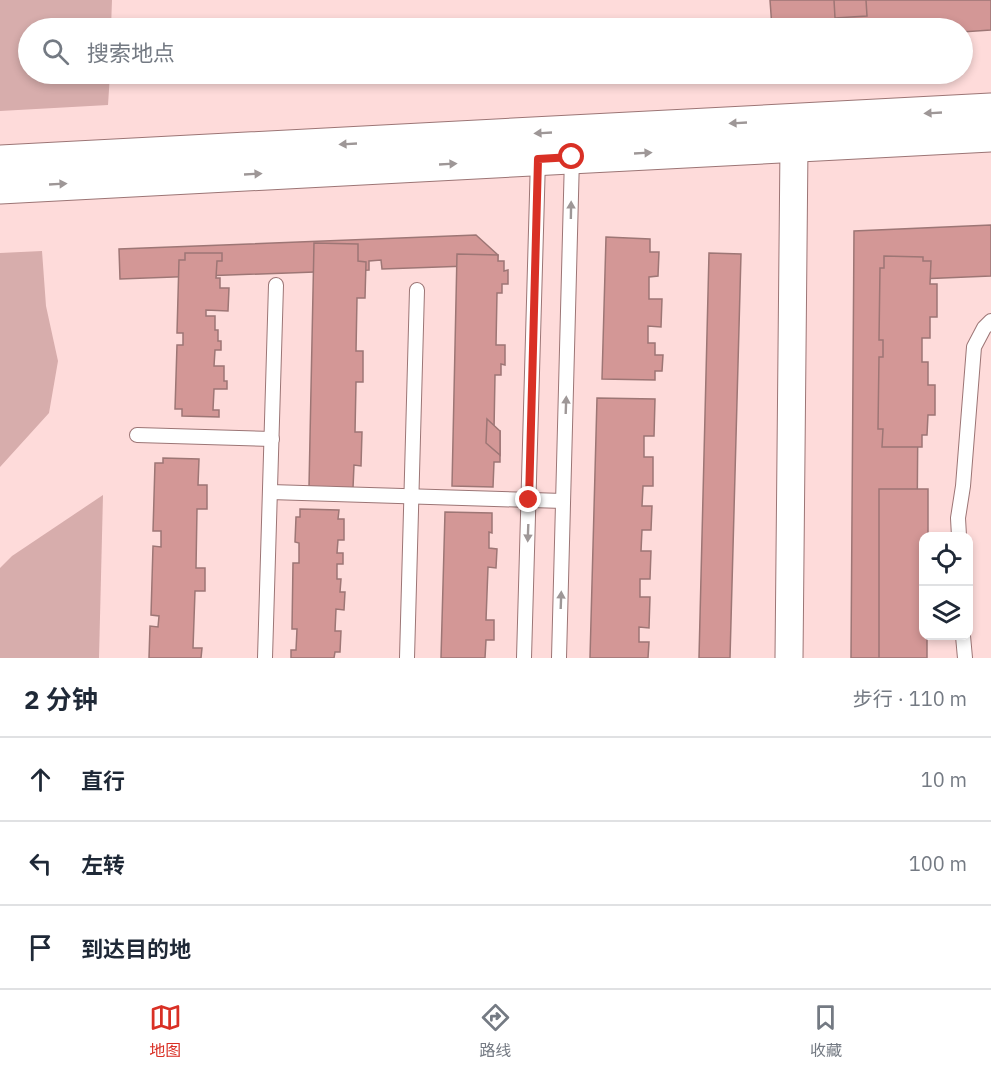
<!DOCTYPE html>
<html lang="zh">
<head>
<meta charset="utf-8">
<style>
	body { margin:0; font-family:"IBM Plex Sans","Noto Sans SC",sans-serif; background:#f6f6f7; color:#1f2937 }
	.controls { position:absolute; right:18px; bottom:18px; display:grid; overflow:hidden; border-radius:12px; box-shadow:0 3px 9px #0003 }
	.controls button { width:54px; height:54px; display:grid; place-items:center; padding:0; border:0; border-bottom:2px solid #e0e1e3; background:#fff; color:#1f2937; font:30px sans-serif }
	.stop { position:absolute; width:18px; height:18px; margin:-14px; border:4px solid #d93025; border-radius:50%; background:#fff }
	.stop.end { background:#d93025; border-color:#fff; box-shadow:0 2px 6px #0008 }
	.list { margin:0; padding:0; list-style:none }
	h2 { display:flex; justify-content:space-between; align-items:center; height:78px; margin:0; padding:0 24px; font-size:26px }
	h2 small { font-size:20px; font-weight:400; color:#747a83 }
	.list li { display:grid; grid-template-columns:39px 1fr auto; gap:18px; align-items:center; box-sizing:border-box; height:84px; padding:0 24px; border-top:2px solid #e0e1e3 }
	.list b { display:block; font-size:22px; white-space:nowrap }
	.list em { font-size:20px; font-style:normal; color:#747a83 }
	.icon { flex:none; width:33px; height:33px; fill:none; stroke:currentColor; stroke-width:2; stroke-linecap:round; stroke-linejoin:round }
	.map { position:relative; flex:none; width:991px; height:658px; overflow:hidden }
	.search { position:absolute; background:#fff; box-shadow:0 3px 9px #0003; left:18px; right:18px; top:18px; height:66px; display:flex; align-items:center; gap:15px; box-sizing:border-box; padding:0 21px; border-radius:33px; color:#747a83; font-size:22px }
	.sheet { height:330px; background:#fff }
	nav { display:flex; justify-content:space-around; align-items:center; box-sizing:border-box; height:84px; border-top:2px solid #e0e1e3; background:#fff; font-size:16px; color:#747a83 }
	nav a { display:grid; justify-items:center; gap:3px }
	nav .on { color:#d93025 }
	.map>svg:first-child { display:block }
</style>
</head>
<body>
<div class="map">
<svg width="991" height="658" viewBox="0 0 991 658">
	<rect width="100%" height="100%" fill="#fedbda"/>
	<g fill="#d7adac">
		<polygon points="0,0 112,0 111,28 28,28 28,74 110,74 108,105 0,111"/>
		<polygon points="42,251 46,306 58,361 49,413 0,467 0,253"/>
		<polygon points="103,495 99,658 0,658 0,568 12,556"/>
	</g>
	<g fill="#d39796" stroke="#9d7675" stroke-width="1.5">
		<polygon points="770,0 991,0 991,30 962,32 962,28 772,28"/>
		<polygon points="834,0 866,0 867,16 835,18"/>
		<polygon points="991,225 991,276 919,279 916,658 851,658 854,231"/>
		<polygon points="476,235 498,255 497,265 382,269 381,260 369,261 369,270 120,279 119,249"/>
		<polygon points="606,237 650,239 650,252 659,252 658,276 649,277 649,299 662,299 661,327 648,326 648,343 655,343 655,355 663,355 662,371 655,371 655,380 602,379"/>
		<polygon points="314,243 358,244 358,261 366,262 365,298 357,298 356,351 363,351 363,382 356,382 355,432 362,432 361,466 354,465 353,488 309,487"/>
		<polygon points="185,253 222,253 222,261 217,261 216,278 220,278 220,288 229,288 228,311 206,310 206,316 215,316 215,330 218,330 218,341 221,341 221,350 215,350 214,366 224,366 224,381 227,381 227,389 214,389 213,410 219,410 219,417 182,416 182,409 175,409 177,345 183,345 183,333 177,333 179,260 185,260"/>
		<polygon points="709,253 741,254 730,658 699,658"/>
		<polygon points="457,254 498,255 498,261 504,261 504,271 508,270 508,284 502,284 502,293 497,293 496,345 505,345 505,365 501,364 501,375 495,375 494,430 500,431 500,462 494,462 493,487 452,486"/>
		<polygon points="884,256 923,257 923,261 931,261 930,284 937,284 937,317 930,317 930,338 922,338 922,362 928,362 928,385 935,385 935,415 928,415 927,435 922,435 922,447 882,447 883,429 878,429 879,357 883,357 883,340 879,340 880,268 884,268"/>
		<polygon points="597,398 655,399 654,436 644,436 644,457 653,457 653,486 643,486 642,506 652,506 651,530 642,530 641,551 651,551 650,579 640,579 640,597 650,597 649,628 639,627 639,642 649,642 648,658 590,658"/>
		<polygon points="487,419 500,431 500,455 486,443"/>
		<polygon points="163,458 199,459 198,485 207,485 207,509 197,509 196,568 205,568 205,591 195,591 193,648 202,648 201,658 149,658 150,626 158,627 159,616 151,615 153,546 161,547 161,531 153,531 155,463 163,463"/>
		<polygon points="879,489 928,489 928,536 924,536 924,636 927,636 927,658 879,658"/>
		<polygon points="300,509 339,510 338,519 344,519 344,540 338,540 337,553 343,553 343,564 337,564 337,579 341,579 340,592 345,592 344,610 336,609 335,631 341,631 340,652 335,652 334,658 291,658 291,650 296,650 297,629 292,629 293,563 299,563 299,543 295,542 296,517 300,517"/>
		<polygon points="445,512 492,513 492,533 489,532 489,548 497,549 496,568 488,567 486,620 494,620 494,640 486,640 485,658 441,658"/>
	</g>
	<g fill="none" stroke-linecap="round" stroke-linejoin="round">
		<g stroke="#9c7575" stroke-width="16">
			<g id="lane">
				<polyline points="137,435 272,439"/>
				<polyline points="270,492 563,501"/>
				<polyline points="959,536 958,518 963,486 974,347 984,328 991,321"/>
				<polyline points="963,636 965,658"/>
				<polyline points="265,658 276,285"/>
				<polyline points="407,658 417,290"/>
				<polyline points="524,658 538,159"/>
				<polyline points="559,658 572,157"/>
			</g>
		</g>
		<g stroke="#9c7575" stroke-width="29">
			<polyline id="street" points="789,658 794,146"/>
		</g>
		<g stroke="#9c7575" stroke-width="35">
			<g id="secondary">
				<polyline points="0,162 991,110"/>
				<polyline points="0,187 991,135"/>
			</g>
		</g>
		<use href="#lane" stroke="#fff" stroke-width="14"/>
		<use href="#street" stroke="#fff" stroke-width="27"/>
		<use href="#secondary" stroke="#fff" stroke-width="33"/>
	</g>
	<defs><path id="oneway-solid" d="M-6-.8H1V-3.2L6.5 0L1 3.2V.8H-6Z" transform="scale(1.5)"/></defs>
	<g fill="#9e9797">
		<use href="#oneway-solid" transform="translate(933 113) rotate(177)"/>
		<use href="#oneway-solid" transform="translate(738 123) rotate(177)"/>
		<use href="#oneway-solid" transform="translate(543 133) rotate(177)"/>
		<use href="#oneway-solid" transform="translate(348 144) rotate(177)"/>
		<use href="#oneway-solid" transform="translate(643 153) rotate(-3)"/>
		<use href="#oneway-solid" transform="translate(448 164) rotate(-3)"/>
		<use href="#oneway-solid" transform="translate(253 174) rotate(-3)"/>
		<use href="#oneway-solid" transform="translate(58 184) rotate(-3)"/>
		<use href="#oneway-solid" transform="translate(571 210) rotate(-89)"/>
		<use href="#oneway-solid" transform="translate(566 405) rotate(-88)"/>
		<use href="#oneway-solid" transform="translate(528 533) rotate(92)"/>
		<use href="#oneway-solid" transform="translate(561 600) rotate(-88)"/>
	</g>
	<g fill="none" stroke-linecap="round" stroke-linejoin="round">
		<polyline stroke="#d93025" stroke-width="8" points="529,500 538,159 572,157"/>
	</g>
</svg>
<div class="controls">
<button><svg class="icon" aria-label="locate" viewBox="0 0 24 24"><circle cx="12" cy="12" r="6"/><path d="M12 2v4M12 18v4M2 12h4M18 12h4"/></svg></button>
<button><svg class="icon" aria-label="layers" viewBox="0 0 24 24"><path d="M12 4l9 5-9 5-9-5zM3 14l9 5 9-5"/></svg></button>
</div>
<div class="stop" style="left:572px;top:157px"></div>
<div class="stop end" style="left:529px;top:500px"></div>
<div class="search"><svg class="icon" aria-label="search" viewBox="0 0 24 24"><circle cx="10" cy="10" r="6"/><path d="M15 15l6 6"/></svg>搜索地点</div>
</div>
<section class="sheet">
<h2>2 分钟<small>步行 · 110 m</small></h2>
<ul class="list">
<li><svg class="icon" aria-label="ahead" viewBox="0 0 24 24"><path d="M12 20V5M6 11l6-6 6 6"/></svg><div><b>直行</b></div><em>10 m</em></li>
<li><svg class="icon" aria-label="left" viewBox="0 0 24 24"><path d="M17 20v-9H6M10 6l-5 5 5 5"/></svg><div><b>左转</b></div><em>100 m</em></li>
<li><svg class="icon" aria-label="arrive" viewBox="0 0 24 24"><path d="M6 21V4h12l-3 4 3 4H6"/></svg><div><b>到达目的地</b></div></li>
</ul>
</section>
<nav>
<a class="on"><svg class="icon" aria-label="map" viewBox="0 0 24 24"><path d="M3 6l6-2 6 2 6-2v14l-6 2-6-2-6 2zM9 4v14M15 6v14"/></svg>地图</a>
<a><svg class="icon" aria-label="directions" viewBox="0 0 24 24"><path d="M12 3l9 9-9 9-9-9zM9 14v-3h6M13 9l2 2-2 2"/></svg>路线</a>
<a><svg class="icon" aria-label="saved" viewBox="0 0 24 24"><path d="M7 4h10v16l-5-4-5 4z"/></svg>收藏</a>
</nav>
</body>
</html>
